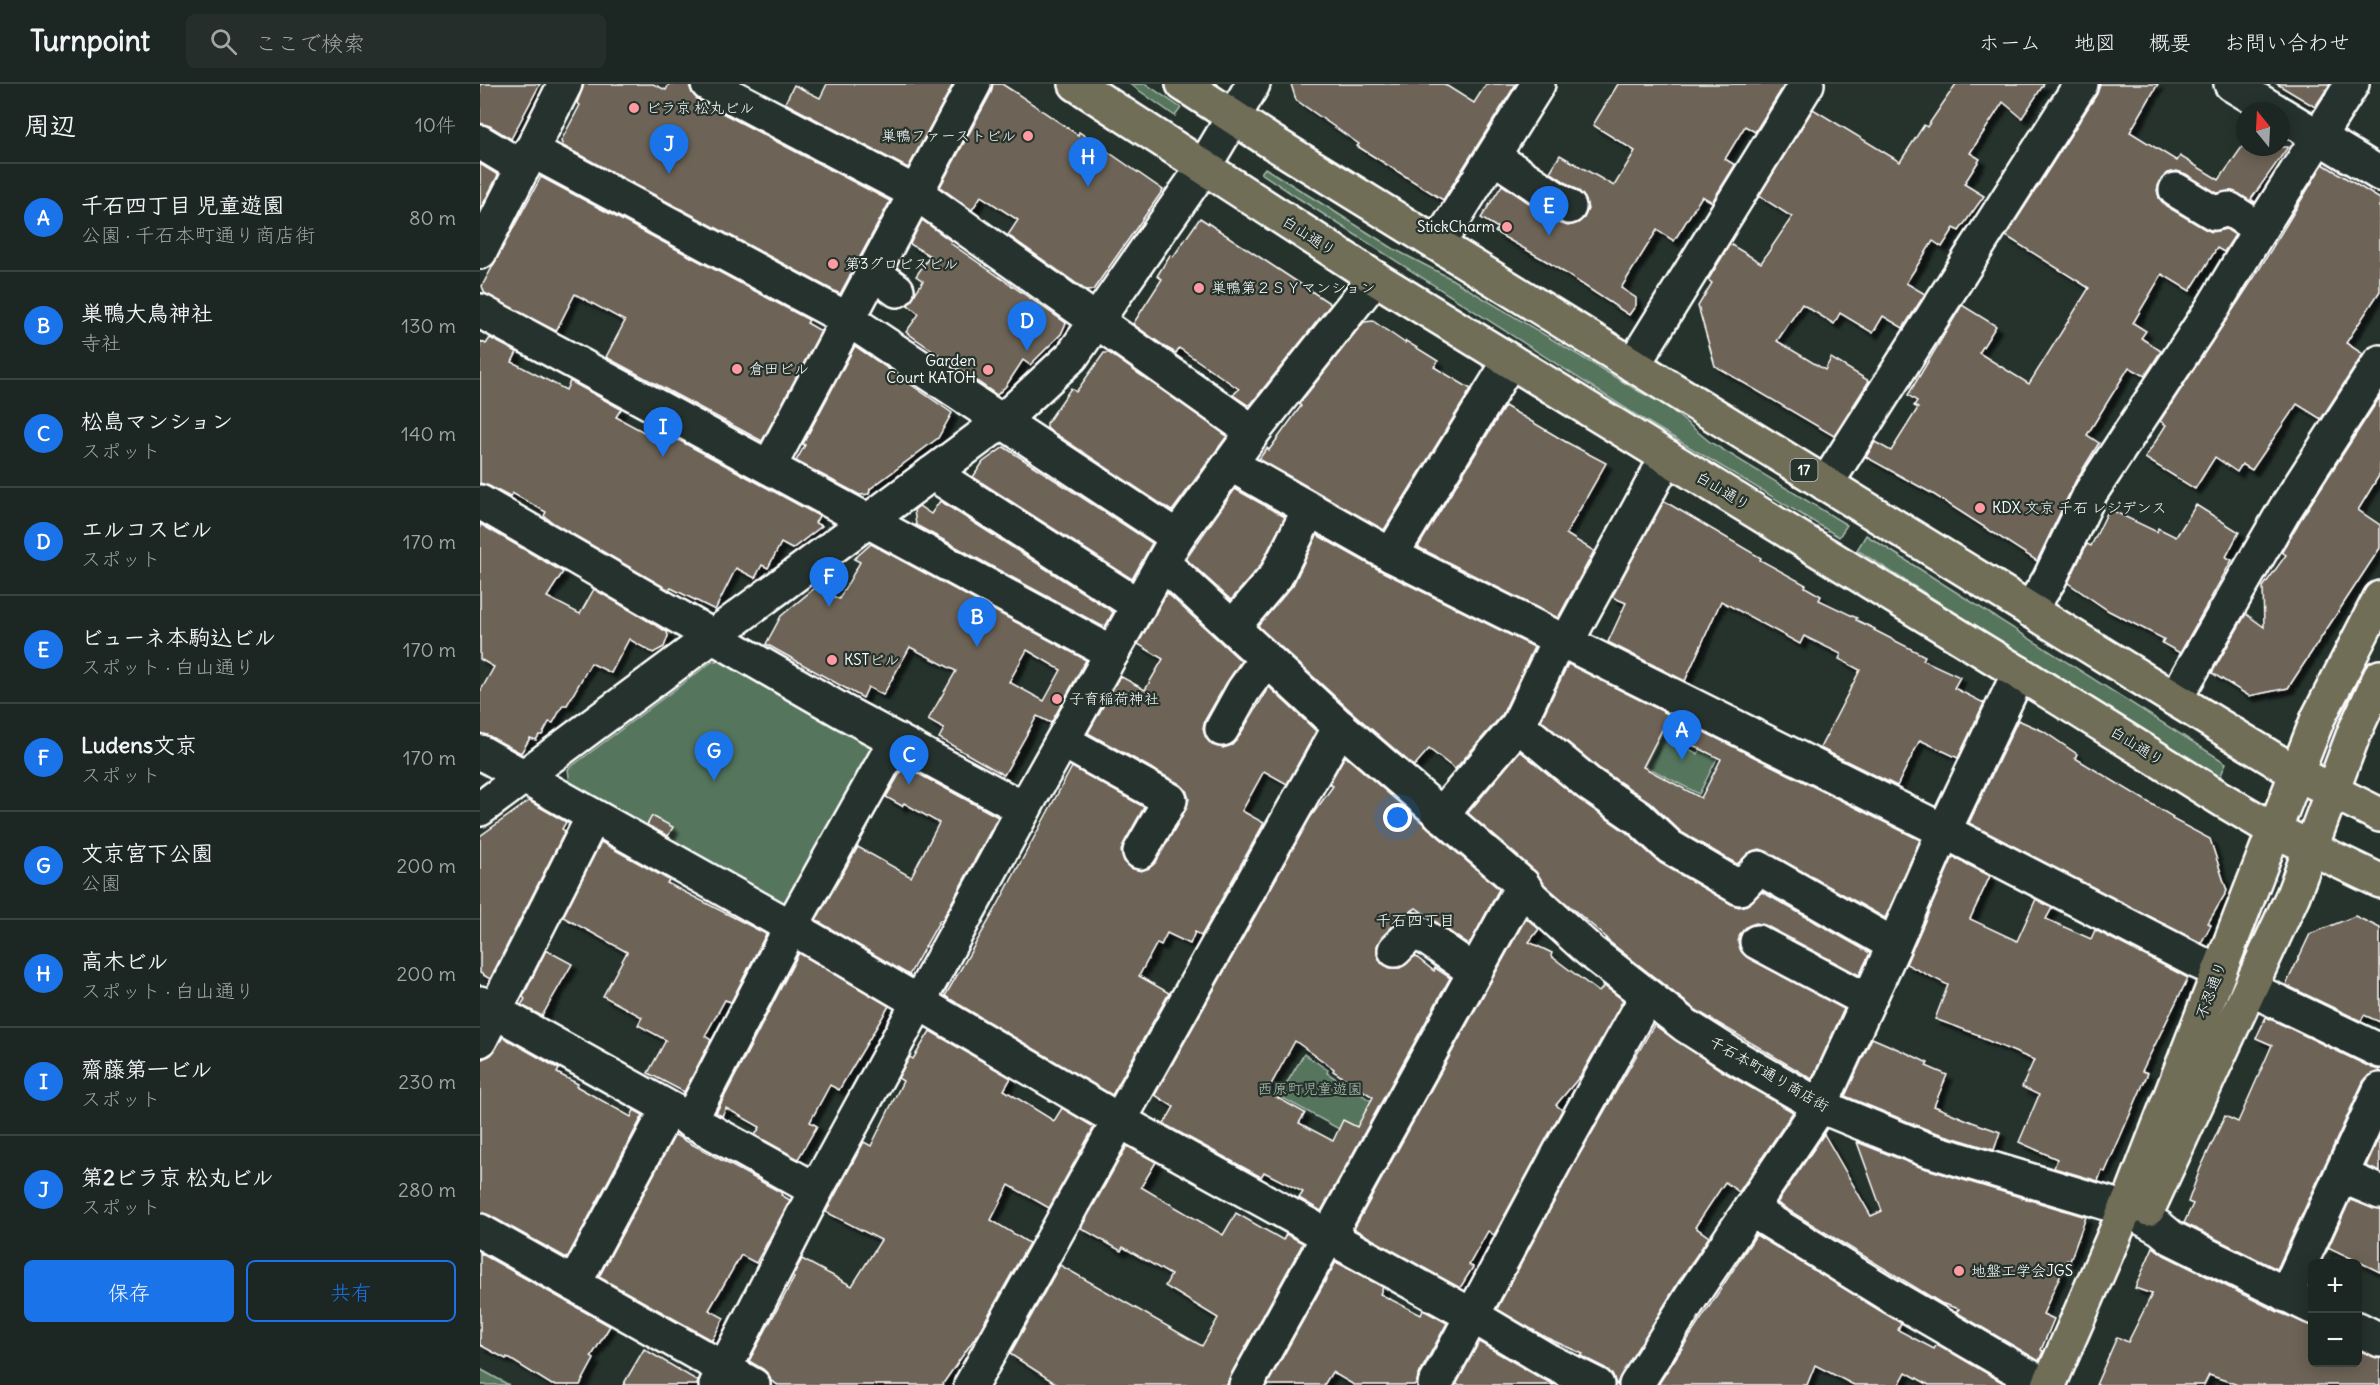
<!DOCTYPE html>
<html lang="ja">
<head>
<meta charset="utf-8">
<style>
	body { margin:0; font-family:Delius,"Klee One",sans-serif; background:#252e2a; color:#f1f3f6 }
	.controls { position:absolute; right:18px; bottom:18px; display:grid; overflow:hidden; border-radius:9px; box-shadow:0 3px 15px #0003 }
	.controls button { width:54px; height:54px; display:grid; place-items:center; padding:0; border:0; border-bottom:2px solid #3a4340; background:#1c2622; color:#f1f3f6; font:30px sans-serif }
	.compass { position:absolute; left:1756px; top:18px; width:54px; height:54px; border-radius:50%; background:#1c2622; box-shadow:0 3px 15px #0003; rotate:342deg }
	.you { position:absolute; left:918px; top:734px; width:21px; height:21px; margin:-15px; border:4px solid #fff; border-radius:50%; background:#1a73e8; box-shadow:0 0 0 9px #1a73e833 }
	.badge { display:grid; place-items:center; width:39px; height:39px; border-radius:50%; background:#1a73e8; color:#fff; font-size:20px; font-weight:700 }
	.pin { position:absolute; translate:-50% -50px; filter:drop-shadow(0 2px 3px #0008) }
	.pin::after { content:''; position:absolute; top:32px; width:21px; height:18px; background:inherit; clip-path:polygon(0 0,100% 0,50% 100%) }
	.list { margin:0; padding:0; list-style:none }
	h2 { display:flex; justify-content:space-between; align-items:center; height:78px; margin:0; padding:0 24px; font-size:26px }
	h2 small { font-size:20px; font-weight:400; color:#a0a5a5 }
	.list li { display:grid; grid-template-columns:39px 1fr auto; gap:18px; align-items:center; box-sizing:border-box; height:108px; padding:0 24px; border-top:2px solid #3a4340 }
	.list b { display:block; font-size:22px; white-space:nowrap }
	.list p { margin:0; font-size:20px; white-space:nowrap; color:#a0a5a5 }
	.list em { font-size:20px; font-style:normal; color:#a0a5a5 }
	.actions { display:flex; gap:12px; padding:18px 24px }
	.actions a { flex:1; padding:14px 0; border:2px solid #1a73e8; border-radius:9px; text-align:center; font-size:21px; color:#1a73e8 }
	.actions .main { background:#1a73e8; color:#fff }
	.icon { flex:none; width:33px; height:33px; fill:none; stroke:currentColor; stroke-width:2; stroke-linecap:round; stroke-linejoin:round }
	.map { position:relative; flex:none; width:1900px; height:1301px; overflow:hidden }
	header { display:flex; align-items:center; gap:36px; box-sizing:border-box; height:84px; padding:0 30px; background:#1c2622; border-bottom:2px solid #3a4340 }
	header strong { font-size:28px }
	nav { display:flex; gap:33px; margin-inline-start:auto; font-size:21px }
	.search { width:420px; height:54px; background:#252e2a; display:flex; align-items:center; gap:15px; box-sizing:border-box; padding:0 21px; border-radius:9px; color:#a0a5a5; font-size:22px }
	main { display:flex }
	aside { flex:1; background:#1c2622 }
	.map>svg:first-child { display:block }
</style>
</head>
<body>
<header>
<strong>Turnpoint</strong>
<div class="search"><svg class="icon" aria-label="search" viewBox="0 0 24 24"><circle cx="10" cy="10" r="6"/><path d="M15 15l6 6"/></svg>ここで検索</div>
<nav><a>ホーム</a><a>地図</a><a>概要</a><a>お問い合わせ</a></nav>
</header>
<main>
<aside>
<h2>周辺<small>10件</small></h2>
<ul class="list">
<li><span class="badge">A</span><div><b>千石四丁目 児童遊園</b><p>公園 · 千石本町通り商店街</p></div><em>80 m</em></li>
<li><span class="badge">B</span><div><b>巣鴨大鳥神社</b><p>寺社</p></div><em>130 m</em></li>
<li><span class="badge">C</span><div><b>松島マンション</b><p>スポット</p></div><em>140 m</em></li>
<li><span class="badge">D</span><div><b>エルコスビル</b><p>スポット</p></div><em>170 m</em></li>
<li><span class="badge">E</span><div><b>ビューネ本駒込ビル</b><p>スポット · 白山通り</p></div><em>170 m</em></li>
<li><span class="badge">F</span><div><b>Ludens文京</b><p>スポット</p></div><em>170 m</em></li>
<li><span class="badge">G</span><div><b>文京宮下公園</b><p>公園</p></div><em>200 m</em></li>
<li><span class="badge">H</span><div><b>高木ビル</b><p>スポット · 白山通り</p></div><em>200 m</em></li>
<li><span class="badge">I</span><div><b>齋藤第一ビル</b><p>スポット</p></div><em>230 m</em></li>
<li><span class="badge">J</span><div><b>第2ビラ京 松丸ビル</b><p>スポット</p></div><em>280 m</em></li>
</ul>
<div class="actions"><a class="main">保存</a><a>共有</a></div>
</aside>
<div class="map">
<svg width="1900" height="1301" viewBox="0 0 1900 1301">
	<defs>
		<filter id="shadow"><feDropShadow dx="5.5" dy="5.5" stdDeviation="1.5" flood-color="#0009"/></filter>
	</defs>
	<rect width="100%" height="100%" fill="#26332d"/>
	<filter id="ink" filterUnits="userSpaceOnUse"><feTurbulence type="fractalNoise" baseFrequency=".0167" numOctaves="2"/><feDisplacementMap in="SourceGraphic" scale="12" xChannelSelector="R" yChannelSelector="G"/><feConvolveMatrix kernelMatrix="1 2 1 2 8 2 1 2 1" color-interpolation-filters="sRGB"/></filter>
	<g filter="url(#ink)">
		<g fill="#55745d" stroke="#aabaae" stroke-width="1.5">
			<polygon points="650,0 666,0 701,24 695,32"/>
			<polygon points="785,84 914,165 968,193 1160,308 1184,320 1230,358 1367,441 1359,453 1156,331 818,114 781,89"/>
			<polygon points="1386,451 1746,679 1739,696 1377,466"/>
			<polygon points="233,577 247,577 389,654 393,671 314,817 297,824 91,708 88,685"/>
			<polygon points="1233,642 1250,649 1219,710 1165,682 1182,650 1218,670"/>
			<polygon points="824,970 848,986 847,989 906,1026 888,1061 799,1012"/>
			<polygon points="0,1285 29,1301 0,1301"/>
		</g>
		<g fill="#6d6357" stroke="#fff" stroke-width="1.5" fill-rule="evenodd" filter="url(#shadow)">
			<polygon points="0,0 60,0 31,55 10,42 0,39"/>
			<polygon points="104,0 173,0 186,6 189,0 209,0 212,9 219,17 410,117 360,210 83,62 81,57 100,21 97,19"/>
			<polygon points="347,0 473,0 428,84 305,19 314,1 340,14"/>
			<polygon points="513,0 522,0 536,9 598,51 599,48 611,56 683,106 613,206 607,207 528,151 538,136 501,112 492,126 460,103 511,9"/>
			<polygon points="811,0 964,0 994,19 1006,0 1036,0 963,116 877,62 879,60 816,16"/>
			<polygon points="1138,0 1305,0 1275,48 1265,42 1245,75 1255,81 1232,118 1222,112 1194,157 1177,146 1141,204 1156,214 1156,221 1149,231 1068,178 1015,148 1018,144 1001,134 1022,101 1079,139 1088,142 1098,139 1104,134 1108,125 1105,114 1099,107 1070,88 1080,71 1134,102 1155,67 1113,41"/>
			<polygon points="1476,0 1564,0 1542,34 1523,18 1490,69 1500,75 1484,100 1504,112 1479,147 1474,144 1462,163 1453,157 1426,199 1445,210 1423,244 1403,232 1393,249 1360,229 1354,240 1322,220 1297,257 1345,286 1351,274 1389,297 1354,352 1235,282 1218,222 1232,199 1228,196 1250,160 1281,179 1312,133 1279,112 1333,25 1420,78 1444,41 1447,43"/>
			<polygon points="1620,0 1678,0 1650,48 1697,77 1700,72 1739,96 1762,63 1808,63 1771,115 1775,118 1774,119 1752,107 1737,109 1706,90 1697,87 1688,89 1680,97 1677,106 1679,114 1686,122 1725,145 1732,148 1746,145 1755,151 1744,168 1737,164 1710,207 1682,190 1653,239 1666,247 1661,254 1681,267 1665,292 1649,283 1607,351 1619,359 1596,396 1557,477 1453,410 1386,373 1395,358 1411,367 1438,324 1434,322 1437,317 1428,311 1482,221 1516,242 1499,269 1549,300 1609,204 1526,152 1617,10"/>
			<polygon points="1797,0 1850,0 1835,23"/>
			<polygon points="0,80 18,91 0,126"/>
			<polygon points="1843,80 1900,115 1900,207 1866,259 1883,270 1841,335 1817,320 1772,386 1762,380 1757,388 1735,373 1715,405 1665,374 1686,341 1680,337 1777,189"/>
			<polygon points="61,93 329,236 327,239 341,247 282,357 126,273 145,237 95,210 76,247 5,210 2,202"/>
			<polygon points="720,134 851,220 771,320 768,321 753,311 759,305 699,264 696,269 687,264 653,240 682,195 677,192 690,171 693,173"/>
			<polygon points="442,136 471,157 470,159 586,239 581,250 550,281 543,276 526,302 517,311 426,248 439,230 428,221 443,197 436,192 450,172 430,160"/>
			<polygon points="893,237 925,259 926,257 958,277 954,283 991,305 904,446 779,375 787,364 789,366 821,322 819,320 878,245 884,238"/>
			<polygon points="10,254 37,268 32,278 86,306 90,297 141,325 136,333 175,354 180,346 339,432 335,439 342,442 312,465 301,459 288,484 282,481 275,494 256,484 235,526 191,504 189,506 75,440 64,432 66,428 32,409 30,413 9,402 0,399 0,257 6,260"/>
			<polygon points="375,262 472,329 458,354 390,405 389,410 380,411 316,377 325,361 323,360"/>
			<polygon points="624,269 629,269 747,352 692,427 567,344 567,339 591,304 596,308"/>
			<polygon points="1900,313 1900,390 1878,426 1900,441 1900,464 1808,604 1769,612 1732,589 1766,530 1784,543 1783,503 1806,471 1802,468 1821,435"/>
			<polygon points="1025,322 1086,358 1126,379 1086,450 1114,467 1078,534 938,463"/>
			<polygon points="524,363 672,459 652,495 493,393 503,378"/>
			<polygon points="755,405 805,433 780,482 751,516 706,475"/>
			<polygon points="460,417 633,528 626,541 622,542 436,441 434,426 439,422 451,430"/>
			<polygon points="1184,417 1281,474 1280,476 1326,501 1325,503 1341,512 1339,516 1377,534 1376,536 1395,545 1394,546 1445,572 1443,576 1480,593 1474,604 1504,619 1478,674 1440,656 1417,702 1340,664 1380,586 1359,575 1361,570 1324,552 1320,560 1241,517 1205,597 1128,558 1146,519 1132,513"/>
			<polygon points="1716,421 1759,448 1746,473 1752,476 1700,569 1682,559 1684,555 1629,527 1588,499 1607,460 1611,462 1629,425 1677,448 1678,444 1696,453"/>
			<polygon points="0,440 83,488 67,513 100,530 114,505 187,548 188,552 184,563 173,569 149,555 131,589 111,579 87,621 83,621 73,639 69,638 62,651 59,651 56,656 50,654 41,669 9,652 0,649 0,608 14,583 0,575"/>
			<polygon points="837,451 903,488 1054,563 1022,631 975,685 949,665 934,682 873,629 778,542 813,501"/>
			<path d="M391,460l215,116 -35,63 -14,-7 -33,59 -65,-37 5,-9 -16,-9 28,-49 -46,-24 -27,48 -15,-8 -5,11 -97,-54 15,-28 35,-29 23,12 21,-37 -6,-3zM547,566l34,20 -17,31 -35,-19z"/>
			<polygon points="687,509 761,577 747,598 725,636 723,645 726,654 732,661 743,664 752,661 758,654 789,603 836,647 807,700 784,687 762,727 784,739 721,852 715,848 710,860 687,849 681,861 677,859 659,892 689,909 632,1011 465,912 515,826 592,683 664,723 644,759 641,767 644,777 651,784 661,787 669,784 676,778 706,725 709,715 706,706 700,700 608,649 640,592 665,606 683,575 658,560"/>
			<path d="M1088,580l352,176 -35,78 -117,-66 -8,-3 -8,2 -15,13 -56,-32 -31,-30 -50,-33 -59,-49zM1182,646l59,29 -20,39 -58,-31z"/>
			<polygon points="1538,636 1563,647 1597,670 1595,674 1693,733 1692,735 1730,755 1747,807 1728,839 1731,841 1721,859 1489,739"/>
			<polygon points="1040,667 1097,714 1147,749 1180,779 1251,820 1259,823 1267,821 1282,808 1390,869 1379,891 1285,841 1276,839 1268,842 1260,850 1258,858 1261,867 1268,874 1364,925 1332,995 1216,926 1126,855 1127,854 1065,801 1055,787 988,729"/>
			<path d="M865,672l154,133 -30,56 -53,-37 -14,9 -20,20 -5,8v10l4,8 9,5h10l15,-12 19,15 1,-3 15,10 -129,233 -22,-13 4,-6 -39,-20 -3,5 -97,-53 10,-17 -19,-12 155,-277 23,-32 -4,-2zM815,957l39,28 -1,2 40,26 -16,30 -14,-7 -10,21 -34,-18 6,-10 -38,-21z"/>
			<polygon points="424,682 518,733 462,836 460,836 429,891 336,836 378,763 431,793 459,739 424,719 422,722 406,713"/>
			<polygon points="49,717 86,738 82,745 85,747 10,895 0,889 0,752"/>
			<polygon points="172,732 193,743 188,752 167,741"/>
			<polygon points="121,758 189,796 187,799 286,850 251,918 245,916 225,952 231,956 204,1008 168,989 186,956 158,941 162,933 123,912 147,868 83,833"/>
			<polygon points="1473,773 1510,792 1490,835 1537,857 1556,815 1572,824 1566,835 1611,855 1615,846 1708,894 1662,987 1668,989 1625,1088 1622,1086 1618,1097 1574,1084 1577,1075 1539,1058 1559,1011 1542,1003 1554,976 1499,953 1499,951 1455,935 1468,901 1426,880"/>
			<polygon points="1875,832 1900,844 1900,938 1884,931 1881,937 1806,901 1830,850"/>
			<polygon points="1046,834 1059,845 1049,858 1072,869 1071,872 1119,908 1124,902 1143,916 1101,991 1076,1021 1082,1026 1014,1151 1008,1147 989,1181 993,1183 980,1204 874,1145"/>
			<polygon points="66,866 92,880 62,932 41,921 45,915 43,913"/>
			<polygon points="319,869 409,922 359,1006 350,1001 330,1038 337,1042 318,1075 275,1051 280,1043 246,1024 242,1032 236,1029"/>
			<polygon points="1786,933 1892,984 1900,986 1900,988 1889,991 1883,998 1797,1185 1704,1139 1713,1120 1708,1118 1720,1085 1745,1032 1758,1038 1792,961 1776,954"/>
			<polygon points="1174,941 1242,987 1313,1028 1259,1108 1245,1098 1215,1143 1229,1153 1199,1197 1136,1301 1133,1291 1125,1284 1101,1272 1103,1270 1065,1253 1017,1225 1097,1075"/>
			<polygon points="450,947 531,994 524,1006 574,1037 582,1024 614,1043 569,1124 529,1101 511,1136 549,1159 497,1251 462,1301 298,1301 291,1297 289,1291 283,1285 269,1277 314,1194 312,1193 322,1175 372,1202 401,1156 346,1128 384,1058 391,1062 423,997 418,994 430,973 433,975"/>
			<polygon points="23,953 79,985 77,989 98,1000 96,1002 151,1033 154,1026 163,1031 87,1174 9,1131 0,1128 0,976 11,971"/>
			<polygon points="1392,954 1429,970 1448,979 1446,982 1467,991 1454,1022 1492,1038 1520,1048 1514,1066 1451,1047 1365,1012"/>
			<polygon points="1344,1050 1391,1132 1402,1127 1377,1058 1440,1083 1606,1133 1590,1177 1587,1176 1563,1230 1574,1235 1561,1266 1563,1267 1559,1277 1476,1228 1479,1225 1461,1219 1297,1119"/>
			<polygon points="195,1051 302,1109 301,1111 310,1116 276,1179 261,1171 229,1226 244,1234 232,1256 119,1193"/>
			<polygon points="1900,1051 1900,1088 1886,1082"/>
			<polygon points="647,1062 676,1078 661,1103 743,1151 756,1129 803,1156 806,1150 823,1159 750,1292 747,1301 578,1301 530,1270 580,1181 722,1262 738,1234 685,1202 691,1191 643,1163 641,1167 601,1144"/>
			<polygon points="1870,1116 1900,1126 1900,1188 1848,1163 1846,1169"/>
			<polygon points="1276,1151 1421,1239 1418,1246 1454,1265 1457,1260 1527,1301 1449,1301 1426,1288 1419,1301 1374,1301 1335,1281 1327,1301 1178,1301"/>
			<polygon points="1673,1163 1684,1171 1798,1228 1833,1242 1833,1278 1878,1278 1878,1266 1900,1275 1900,1301 1758,1301 1729,1291 1724,1301 1616,1301 1637,1253 1648,1258 1672,1210 1655,1204"/>
			<polygon points="0,1169 130,1242 111,1273 114,1275 100,1301 72,1301 27,1273 26,1275 0,1261"/>
			<polygon points="856,1178 903,1203 900,1210 941,1231 943,1226 967,1239 938,1292 936,1301 874,1301 852,1288 844,1301 787,1301"/>
			<polygon points="999,1258 1057,1292 1075,1301 976,1301"/>
			<polygon points="164,1265 218,1297 217,1301 143,1301"/>
		</g>
		<g fill="none" stroke-linecap="round" stroke-linejoin="round">
			<g stroke="#fff" stroke-width="38">
				<g id="minor">
					<polyline points="228,0 436,109 773,348"/>
					<polyline points="1751,0 1796,27"/>
					<polyline points="1801,30 1900,90"/>
					<polyline points="0,58 43,84"/>
					<polyline points="51,66 369,236 697,453"/>
					<polyline points="1014,73 1089,123"/>
					<polyline points="1696,106 1734,129 1749,125 1780,145"/>
					<polyline points="958,160 1058,0"/>
					<polyline points="0,168 85,0"/>
					<polyline points="394,189 417,206"/>
					<polyline points="0,227 632,569"/>
					<polyline points="1153,281 1327,0"/>
					<polyline points="750,380 911,471 1464,747 1718,878 1739,887"/>
					<polyline points="289,383 494,0"/>
					<polyline points="452,389 659,522"/>
					<polyline points="1346,400 1601,0"/>
					<polyline points="0,418 362,627 544,725"/>
					<polyline points="911,471 1030,277"/>
					<polyline points="683,479 860,643 1043,801 1051,813 1110,867 1205,941 1252,971 1340,1022 1445,1065 1646,1125 1680,1144 1692,1154 1832,1223"/>
					<polyline points="1550,526 1569,496 1611,408 1733,223 1780,145 1872,0"/>
					<polyline points="753,543 796,492 829,426"/>
					<polyline points="1086,559 1187,373"/>
					<polyline points="1695,615 1805,425 1900,278"/>
					<polyline points="1038,641 1109,700 1159,734 1190,763 1260,804 1279,784 1414,861"/>
					<polyline points="742,645 763,607 786,575"/>
					<polyline points="583,657 690,716 660,768"/>
					<polyline points="0,668 311,843 640,1037 993,1232 1067,1276 1117,1301"/>
					<polyline points="0,725 521,338 592,272 723,84 773,0"/>
					<polyline points="961,731 1038,641 1079,555"/>
					<polyline points="1277,858 1388,917"/>
					<polyline points="915,866 935,846 995,888"/>
					<polyline points="1771,905 1900,967"/>
					<polyline points="0,919 336,1106"/>
					<polyline points="0,956 113,733"/>
					<polyline points="210,1037 311,843 416,656"/>
					<polyline points="1862,1092 1900,1108"/>
					<polyline points="1270,1125 1411,1212 1564,1301"/>
					<polyline points="0,1147 273,1301"/>
					<polyline points="94,1200 188,1025"/>
					<polyline points="1806,1211 1900,1006"/>
					<polyline points="1878,1245 1900,1256"/>
					<polyline points="236,1301 336,1106 544,725 697,453 773,348 895,194"/>
					<polyline points="491,1301 860,643"/>
					<polyline points="766,1301 1043,801"/>
					<polyline points="955,1301 1081,1066 1167,912"/>
					<polyline points="1156,1301 1215,1207 1340,1022 1414,861 1464,747 1539,589"/>
				</g>
			</g>
			<g stroke="#fff" stroke-width="38">
				<g id="major">
					<polyline points="1668,1125 1813,811 1874,649 1900,593"/>
					<polyline points="1569,1301 1654,1106 1838,634 1900,514"/>
				</g>
			</g>
			<g stroke="#fff" stroke-width="38">
				<g id="highway">
					<polyline points="596,0 895,194 1539,589 1743,716 1794,746 1900,797"/>
					<polyline points="703,0 790,57 1695,615 1816,689 1900,731"/>
				</g>
			</g>
			<use href="#minor" stroke="#26332d" stroke-width="33"/>
			<use href="#major" stroke="#716e59" stroke-width="33"/>
			<use href="#highway" stroke="#716e59" stroke-width="33"/>
		</g>
	</g>
	<g fill="#ff9aa2" stroke="#26332d" stroke-width="2">
		<circle cx="154" cy="24" r="6"/>
		<circle cx="548" cy="52" r="6"/>
		<circle cx="1027" cy="143" r="6"/>
		<circle cx="353" cy="180" r="6"/>
		<circle cx="719" cy="204" r="6"/>
		<circle cx="257" cy="285" r="6"/>
		<circle cx="508" cy="286" r="6"/>
		<circle cx="1500" cy="424" r="6"/>
		<circle cx="352" cy="576" r="6"/>
		<circle cx="577" cy="615" r="6"/>
		<circle cx="1479" cy="1187" r="6"/>
	</g>
	<g text-anchor="middle" stroke-width="4.5" stroke-linejoin="round" paint-order="stroke">
		<rect fill="#26332d" stroke="#bec2c0" stroke-width="1.5" x="1310.5" y="375" width="27" height="22" rx="4.5"/>
		<g font-size="14" font-weight="bold" fill="#fff">
			<text x="1324" y="391">17</text>
		</g>
		<g font-size="15" fill="#fff" stroke="#26332d" text-anchor="start">
			<text x="166" y="29">ビラ京 松丸ビル</text>
			<text x="536" y="57" text-anchor="end">巣鴨ファーストビル</text>
			<text x="1015" y="148" text-anchor="end">StickCharm</text>
			<text x="365" y="185">第3グロビスビル</text>
			<text x="731" y="209">巣鴨第２ＳＹマンション</text>
			<text x="496" y="282" text-anchor="end">Garden<tspan x="496" dy="17">Court KATOH</tspan></text>
			<text x="269" y="290">倉田ビル</text>
			<text x="1512" y="429">KDX 文京 千石 レジデンス</text>
			<text x="364" y="581">KSTビル</text>
			<text x="589" y="620">子育稲荷神社</text>
			<text x="1491" y="1192">地盤工学会JGS</text>
		</g>
		<g font-size="15" fill="#fff" stroke="#26332d">
			<text transform="translate(829 152) rotate(33)" y="5">白山通り</text>
			<text transform="translate(1243 407) rotate(31)" y="5">白山通り</text>
			<text transform="translate(1657 662) rotate(32)" y="5">白山通り</text>
			<text transform="translate(1731 906) rotate(-69)" y="5">不忍通り</text>
			<text transform="translate(1289 990) rotate(30)" y="5">千石本町通り商店街</text>
		</g>
		<g font-size="15" fill="#b2c0b6" stroke="#26332d">
			<text x="830" y="1010">西原町児童遊園</text>
		</g>
		<g font-size="16" fill="#fff" stroke="#26332d">
			<text x="935" y="842">千石四丁目</text>
		</g>
	</g>
</svg>
<div class="controls">
<button>+</button>
<button>−</button>
</div>
<svg class="compass" viewBox="-18 -18 36 36"><path d="M0-13l5 13h-10z" fill="#e53935"/><path d="M0 13l5-13h-10z" fill="#a0a5a5"/></svg>
<div class="you"></div>
<div class="pin badge" style="left:1202px;top:676px">A</div>
<div class="pin badge" style="left:497px;top:563px">B</div>
<div class="pin badge" style="left:429px;top:701px">C</div>
<div class="pin badge" style="left:547px;top:267px">D</div>
<div class="pin badge" style="left:1069px;top:152px">E</div>
<div class="pin badge" style="left:349px;top:523px">F</div>
<div class="pin badge" style="left:234px;top:697px">G</div>
<div class="pin badge" style="left:608px;top:103px">H</div>
<div class="pin badge" style="left:183px;top:373px">I</div>
<div class="pin badge" style="left:189px;top:90px">J</div>
</div>
</main>
</body>
</html>
